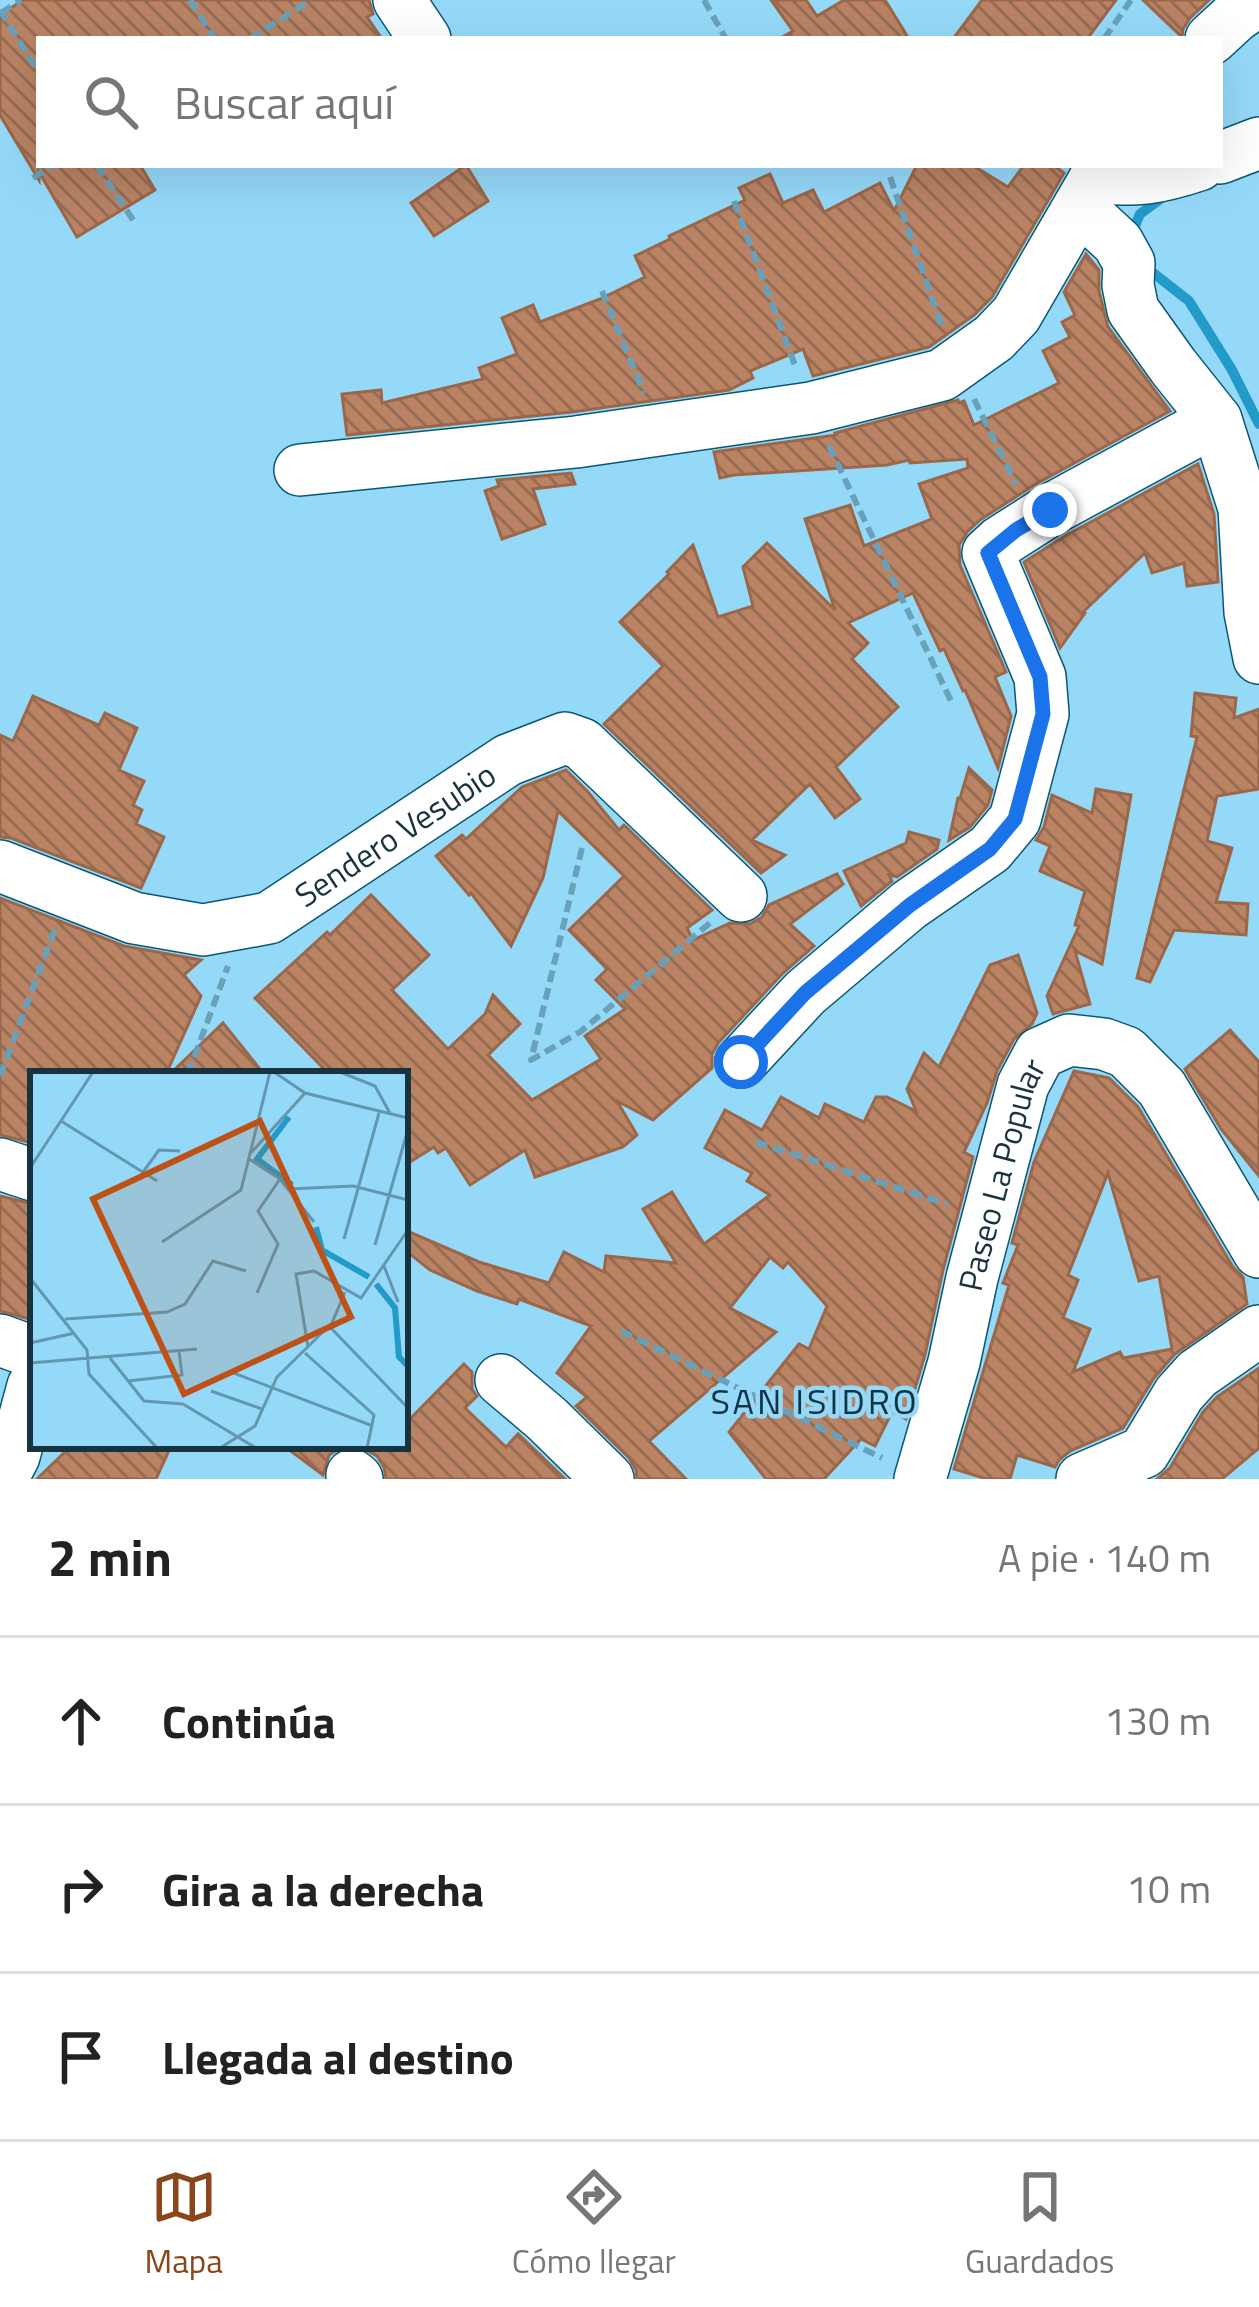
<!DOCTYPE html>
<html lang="es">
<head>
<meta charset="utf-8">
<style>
	body { margin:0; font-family:"Titillium Web",sans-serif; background:#f6f6f6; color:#222 }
	.stop { position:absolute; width:36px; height:36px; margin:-27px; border:9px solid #1a73e8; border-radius:50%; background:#fff }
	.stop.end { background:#1a73e8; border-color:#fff; box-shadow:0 3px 12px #0008 }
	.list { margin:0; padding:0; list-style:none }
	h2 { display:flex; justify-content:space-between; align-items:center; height:156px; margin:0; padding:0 48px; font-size:51px }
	h2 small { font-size:39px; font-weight:400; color:#767676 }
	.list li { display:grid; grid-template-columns:78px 1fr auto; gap:36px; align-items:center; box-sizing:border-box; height:168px; padding:0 48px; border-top:3px solid #e0e0e0 }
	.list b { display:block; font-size:45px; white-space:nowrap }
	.list em { font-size:39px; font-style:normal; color:#767676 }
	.icon { flex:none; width:66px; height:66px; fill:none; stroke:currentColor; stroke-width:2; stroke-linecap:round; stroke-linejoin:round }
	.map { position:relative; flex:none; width:1259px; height:1479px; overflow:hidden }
	.search { position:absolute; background:#fff; box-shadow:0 12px 48px #0002; left:36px; right:36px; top:36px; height:132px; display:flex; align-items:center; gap:30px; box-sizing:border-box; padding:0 42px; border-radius:0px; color:#767676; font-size:45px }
	.sheet { height:660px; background:#fff }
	nav { display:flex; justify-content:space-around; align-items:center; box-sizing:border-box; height:168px; border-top:3px solid #e0e0e0; background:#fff; font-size:33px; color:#767676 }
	nav a { display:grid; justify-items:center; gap:6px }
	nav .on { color:#8a461a }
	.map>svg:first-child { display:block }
</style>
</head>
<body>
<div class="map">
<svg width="1259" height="1479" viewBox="0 0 1259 1479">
	<defs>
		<pattern id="building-back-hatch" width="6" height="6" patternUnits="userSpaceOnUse" patternTransform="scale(3)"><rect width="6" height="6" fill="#ba8364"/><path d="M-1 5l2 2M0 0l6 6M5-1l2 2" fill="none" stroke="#966c54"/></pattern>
	</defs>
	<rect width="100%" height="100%" fill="#95d9f9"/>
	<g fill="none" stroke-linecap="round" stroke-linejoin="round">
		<g stroke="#229bc9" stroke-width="10">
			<polyline points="1133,237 1132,233 1140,214 1163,197"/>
			<polyline points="1143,265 1189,301 1232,370 1259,424"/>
		</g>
	</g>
	<g fill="url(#building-back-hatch)" stroke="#9c6649" stroke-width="3" fill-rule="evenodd">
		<polygon points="23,0 369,0 373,14 367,17 382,39 39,39 39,165 140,165 155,190 77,237 39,172 39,180 0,115 0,15"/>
		<polygon points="771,0 806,0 817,16 844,0 885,0 909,39 779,39 793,31"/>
		<polygon points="982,0 1116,0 1087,39 953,39"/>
		<polygon points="1143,0 1209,0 1190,18 1183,29 1182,37"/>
		<polygon points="466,165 488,201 434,236 411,203"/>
		<polygon points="917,165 972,165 1008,187 1024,165 1053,165 1064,173 992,297 974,315 929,347 813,376 803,349 750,371 753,378 729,390 572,412 347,435 342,394 381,390 382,403 483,379 479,368 517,354 502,318 533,305 540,322 600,299 645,277 635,256 670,239 669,236 745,200 739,188 770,174 783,203 813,190 824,212 880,183 894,211"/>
		<polygon points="1086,254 1099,270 1099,291 1108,327 1170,411 1034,485 980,520 968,531 959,545 960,565 1006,672 995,677 1011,716 998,768 965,690 963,691 944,649 940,651 913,593 848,623 868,643 852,659 898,707 836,767 860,799 835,818 810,784 752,840 785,855 761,873 604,724 663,666 620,622 669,574 667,572 693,545 718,617 753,606 743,567 767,543 835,610 805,519 850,505 864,546 932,519 919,484 968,468 967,459 910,463 909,460 887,465 734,475 720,478 714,452 836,435 835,433 958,400 959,403 964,401 974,425 1059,383 1043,351 1070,337 1062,322 1075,315 1064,292"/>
		<polygon points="1198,464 1214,514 1218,582 1187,586 1184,563 1152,573 1145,553 1083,612 1085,613 1060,648 1024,562 1065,536"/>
		<polygon points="571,473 575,484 533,489 545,524 502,539 485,491 499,486 497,480"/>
		<polygon points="1195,693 1236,698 1234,718 1259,709 1259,789 1217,796 1207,841 1232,848 1216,902 1248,904 1246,935 1174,930 1150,982 1137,978 1197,737 1191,736"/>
		<polygon points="33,696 99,725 105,713 137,728 119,770 144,781 133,805 142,810 136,824 164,837 141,888 11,838 0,837 0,735 13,741"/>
		<polygon points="969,768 992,790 988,805 970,827 949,840 958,798 960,798"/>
		<polygon points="566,770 588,792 619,830 624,825 712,910 687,928 693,940 730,923 750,924 762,917 769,905 837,874 843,884 790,924 814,946 783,973 719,1042 712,1054 712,1068 653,1120 617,1101 637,1135 623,1147 535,1177 525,1150 470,1185 446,1148 438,1153 434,1147 405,1165 405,1074 329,1074 255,998 327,932 330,935 371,895 429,955 392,990 448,1049 485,1014 493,995 520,1024 488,1055 532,1100 601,1059 585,1036 625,1009 596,980 607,969 569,930 624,876 558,811 543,878 511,946 471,893 469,895 436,856 462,835 466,839 522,787"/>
		<polygon points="1096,789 1131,795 1102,964 1075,951 1090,1004 1053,1014 1047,996 1079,926 1075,925 1085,891 1040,871 1050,846 1036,840 1044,827 1052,795 1092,813"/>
		<polygon points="909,832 939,840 937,849 897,877 889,875 892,881 861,906 844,871 906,843"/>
		<polygon points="0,898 124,946 201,960 184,975 201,996 166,1074 33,1074 33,1143 0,1135"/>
		<polygon points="1018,955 1037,1013 1032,1024 1014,1039 997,1071 987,1103 964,1152 973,1157 943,1270 925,1355 906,1419 892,1412 875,1446 861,1439 824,1479 766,1479 729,1432 799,1344 809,1349 827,1306 788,1262 783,1268 770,1257 730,1308 776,1332 649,1441 686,1479 637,1479 636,1470 629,1458 576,1406 587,1397 557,1373 591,1326 519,1299 517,1304 477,1291 430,1270 405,1250 405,1230 479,1262 549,1283 564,1252 604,1272 606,1256 676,1263 643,1209 672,1192 704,1244 770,1195 747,1181 752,1173 705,1148 725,1110 762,1130 781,1097 819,1118 825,1104 864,1122 876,1097 887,1097 916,1111 907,1089 924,1053 939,1067 990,965"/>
		<polygon points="223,1023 264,1074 170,1074"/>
		<polygon points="1230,1030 1259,1062 1259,1176 1221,1129 1185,1069"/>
		<path d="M1074,1071l35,7 29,29 95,160 10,10 4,27 -72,50 -21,24 -31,50 -53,23 -11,9 -4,7 -38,-12 -7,24h-23l-33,-10 55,-184 -6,-2 15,-38 -6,-2 22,-81zM1108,1173l31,108 20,-5 13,73 -49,9 -3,-6 -47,20 17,-43 -27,-11 15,-38 -10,-5z"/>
		<polygon points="0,1196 33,1204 33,1320 0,1311"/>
		<polygon points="464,1364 472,1372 472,1389 477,1396 465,1408 506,1447 518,1434 565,1479 386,1479 384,1467 377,1456 358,1446 405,1446 405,1424"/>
		<polygon points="1259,1368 1259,1448 1222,1479 1157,1479 1170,1468 1203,1412 1217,1397"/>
		<polygon points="71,1446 171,1446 156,1479 37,1479"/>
		<polygon points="284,1446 349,1446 340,1448 329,1455 323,1475"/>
	</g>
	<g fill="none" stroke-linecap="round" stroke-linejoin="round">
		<g stroke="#0a5773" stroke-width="54">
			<g id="minor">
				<polyline points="399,0 425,39"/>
				<polyline points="1211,39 1236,16 1259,0"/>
				<polyline points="1220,158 1259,143"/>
				<path d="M1095,178c43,3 62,1 104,-13"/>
				<polyline points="1079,207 1118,243 1129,263 1128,285 1133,310 1173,366 1216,420 1244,508 1250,612 1259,658"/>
				<polyline points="300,470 576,442 811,408 942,375 994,338 1016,315 1103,165"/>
				<path id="s1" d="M0,866l134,52 69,12 66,-12 239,-158 57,-22 17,6 159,152"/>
				<polyline points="741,1062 805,993 909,905 990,849 1015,819 1043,714 1040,677 988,553 1000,542 1050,510 1216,420"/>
				<polyline points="0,1164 33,1175"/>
				<polyline points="0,1340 33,1352"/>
				<polyline points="501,1380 547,1419 608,1479"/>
				<polyline points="352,1475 357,1479"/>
				<polyline points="2,1479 14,1456 33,1386"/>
				<path id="s2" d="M920,1479l34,-117 18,-84 51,-193 17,-32 29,-13 35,4 22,8 36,36 97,164"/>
				<polyline points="1082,1479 1144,1452 1179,1394 1197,1374 1259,1331"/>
			</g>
		</g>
		<g stroke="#6aa1ba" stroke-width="6" stroke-dasharray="12 6" stroke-linecap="butt">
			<polyline points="190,0 215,39"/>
			<polyline points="704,0 726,39"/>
			<polyline points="0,10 39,73"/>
			<polyline points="1,13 21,0"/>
			<polyline points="250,39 311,0"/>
			<polyline points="1104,39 1131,0"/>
			<polyline points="97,165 133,220"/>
			<polyline points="890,177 942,327"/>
			<polyline points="33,178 53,165"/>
			<polyline points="734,201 796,368"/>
			<polyline points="602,291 644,393"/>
			<polyline points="974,399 1016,484"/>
			<polyline points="829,446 952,703"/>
			<polyline points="582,848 531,1060 580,1032 711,922"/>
			<polyline points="188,1074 228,966"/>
			<polyline points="0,1076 55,929"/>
			<polyline points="756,1142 947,1204"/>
			<polyline points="621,1331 882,1458"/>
		</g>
		<use href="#minor" stroke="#fff" stroke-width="51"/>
	</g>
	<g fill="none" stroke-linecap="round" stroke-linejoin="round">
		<polyline stroke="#1a73e8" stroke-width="15" points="741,1062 805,993 910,905 990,849 1015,819 1043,714 1040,677 988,553 1016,530 1050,510"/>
	</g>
	<g text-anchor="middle" stroke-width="9" stroke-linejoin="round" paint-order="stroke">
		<g font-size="33" fill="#173340" stroke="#95d9f9">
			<text dy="12" stroke="none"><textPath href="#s1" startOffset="432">Sendero Vesubio</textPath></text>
			<text dy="12" stroke="none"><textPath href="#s2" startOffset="315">Paseo La Popular</textPath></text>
		</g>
		<g font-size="36" letter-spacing="3" fill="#103443" stroke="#95d9f9">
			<text x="815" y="1414">SAN ISIDRO</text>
		</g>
	</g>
	<g transform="translate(30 1071)">
		<rect width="378" height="378" fill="#95d9f9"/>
		<path fill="none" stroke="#229bc9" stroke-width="6" d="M259,46l-32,42 35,26M286,156l6,23 47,27M346,213l19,24 4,49 9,9"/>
		<path fill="none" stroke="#6397af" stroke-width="3" d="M244,1l31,21 103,25M310,1l35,14 16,29M31,50l96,60M219,84l56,-62M219,88l31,20 34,43M0,97l63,-96M113,101l16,-22 21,1M259,118l64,-3 55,14M314,168l35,-126M132,171l79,-52 29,-118M345,174l33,-116M354,195l14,36M0,207l57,72 2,24 68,74M227,222l21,-49 -20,-33 22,-32M35,248l102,-7 18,-8 28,-43 33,10M299,255l79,82M0,272l45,-10M278,276l-12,-73 18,-3 47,27 47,-68M275,282l69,62 -7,33M80,287l34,43 39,3 73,44M0,292l167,-14M201,301l142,54M98,310l54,-6 -3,-24M181,320l51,18M190,377l35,-22 22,-49 55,-54 13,-31"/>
		<path fill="#be5116" fill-opacity="0.15" stroke="#be5116" stroke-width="6" d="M230,50l91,196 -167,77 -91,-195z"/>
		<rect width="378" height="378" fill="none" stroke="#173340" stroke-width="6"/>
	</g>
</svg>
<div class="stop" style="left:741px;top:1062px"></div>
<div class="stop end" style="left:1050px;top:510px"></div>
<div class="search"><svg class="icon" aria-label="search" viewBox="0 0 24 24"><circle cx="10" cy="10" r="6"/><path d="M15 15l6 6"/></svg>Buscar aquí</div>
</div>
<section class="sheet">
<h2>2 min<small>A pie · 140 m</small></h2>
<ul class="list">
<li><svg class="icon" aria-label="ahead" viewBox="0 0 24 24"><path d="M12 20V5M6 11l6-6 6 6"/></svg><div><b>Continúa</b></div><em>130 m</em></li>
<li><svg class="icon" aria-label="right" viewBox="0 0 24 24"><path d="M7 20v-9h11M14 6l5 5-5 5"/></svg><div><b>Gira a la derecha</b></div><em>10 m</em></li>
<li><svg class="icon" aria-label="arrive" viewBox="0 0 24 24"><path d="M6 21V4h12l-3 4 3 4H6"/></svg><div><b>Llegada al destino</b></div></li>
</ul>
</section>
<nav>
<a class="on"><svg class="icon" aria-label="map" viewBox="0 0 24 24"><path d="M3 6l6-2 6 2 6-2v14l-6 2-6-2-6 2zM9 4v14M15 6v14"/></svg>Mapa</a>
<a><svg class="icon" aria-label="directions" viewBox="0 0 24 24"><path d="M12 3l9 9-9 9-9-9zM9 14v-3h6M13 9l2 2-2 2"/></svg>Cómo llegar</a>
<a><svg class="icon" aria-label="saved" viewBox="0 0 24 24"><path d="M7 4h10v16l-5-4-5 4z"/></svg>Guardados</a>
</nav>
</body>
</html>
